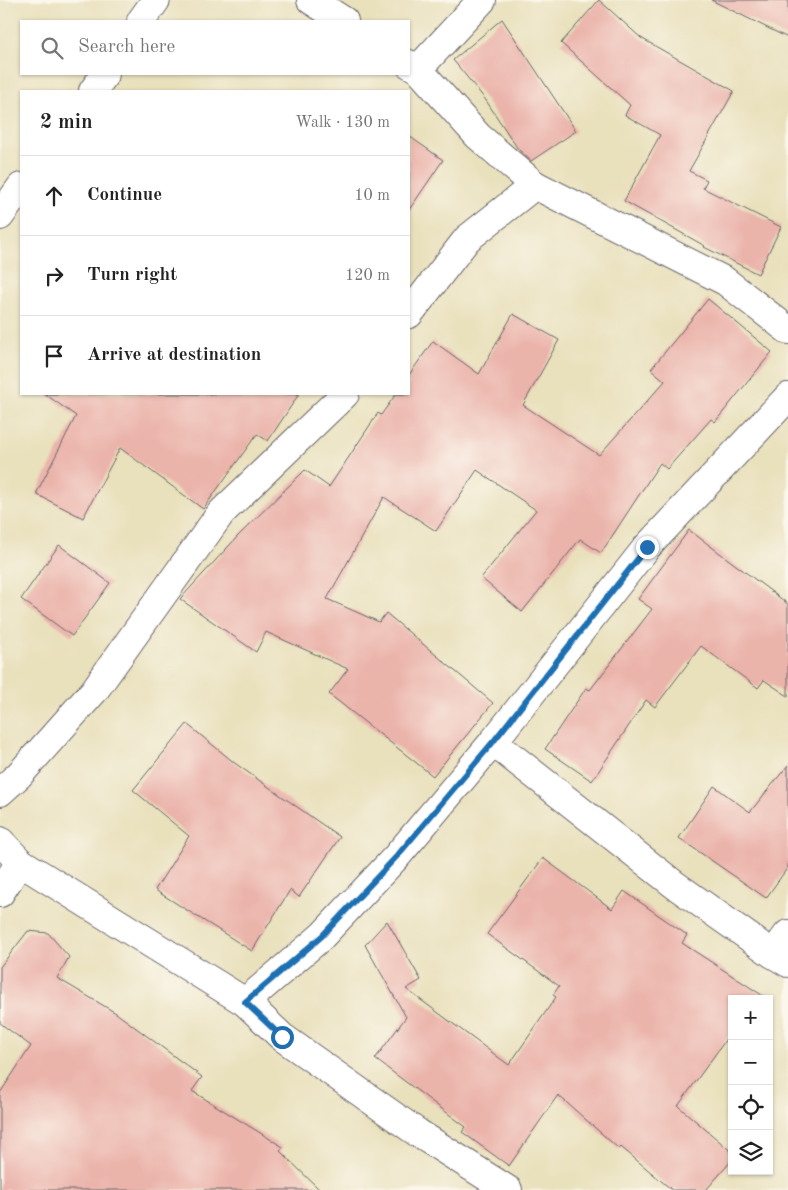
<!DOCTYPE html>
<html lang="en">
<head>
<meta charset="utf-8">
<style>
	body { margin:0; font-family:"Old Standard TT",serif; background:#f6f6f6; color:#222 }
	.controls { position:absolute; right:15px; bottom:15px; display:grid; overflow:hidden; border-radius:0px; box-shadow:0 1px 4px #0004 }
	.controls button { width:45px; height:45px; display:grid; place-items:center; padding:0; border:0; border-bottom:1px solid #e0e0e0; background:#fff; color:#222; font:25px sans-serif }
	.stop { position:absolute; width:15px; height:15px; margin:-11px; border:4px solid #1f6fb2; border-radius:50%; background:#fff }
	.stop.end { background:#1f6fb2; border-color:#fff; box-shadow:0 1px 5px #0008 }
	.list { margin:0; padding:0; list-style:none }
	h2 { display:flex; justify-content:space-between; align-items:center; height:65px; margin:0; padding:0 20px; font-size:21px }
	h2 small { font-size:16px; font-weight:400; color:#767676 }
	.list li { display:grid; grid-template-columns:32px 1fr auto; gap:15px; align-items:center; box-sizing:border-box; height:80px; padding:0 20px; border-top:1px solid #e0e0e0 }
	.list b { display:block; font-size:19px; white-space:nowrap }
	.list em { font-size:16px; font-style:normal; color:#767676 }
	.icon { flex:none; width:28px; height:28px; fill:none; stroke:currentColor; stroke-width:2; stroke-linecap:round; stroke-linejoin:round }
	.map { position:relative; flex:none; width:788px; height:1190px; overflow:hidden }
	.search { position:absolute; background:#fff; box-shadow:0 1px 4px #0004; left:20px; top:20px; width:390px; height:55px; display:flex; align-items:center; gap:12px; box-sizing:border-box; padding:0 18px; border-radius:0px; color:#767676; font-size:19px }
	.panel { position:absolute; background:#fff; box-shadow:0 1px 4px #0004; left:20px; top:90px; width:390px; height:305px; border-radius:0px }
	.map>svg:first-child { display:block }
</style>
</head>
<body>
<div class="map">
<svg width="788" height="1190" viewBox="0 0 788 1190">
	<rect width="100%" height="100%" fill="#fbf7ec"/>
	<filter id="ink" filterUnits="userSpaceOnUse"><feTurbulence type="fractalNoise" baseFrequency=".02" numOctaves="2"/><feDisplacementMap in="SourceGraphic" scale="10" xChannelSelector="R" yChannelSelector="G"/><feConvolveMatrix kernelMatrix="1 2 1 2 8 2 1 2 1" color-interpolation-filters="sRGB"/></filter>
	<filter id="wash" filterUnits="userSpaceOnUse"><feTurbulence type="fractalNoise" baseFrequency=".0096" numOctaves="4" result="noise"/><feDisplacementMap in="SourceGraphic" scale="20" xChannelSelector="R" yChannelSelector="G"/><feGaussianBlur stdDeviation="1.12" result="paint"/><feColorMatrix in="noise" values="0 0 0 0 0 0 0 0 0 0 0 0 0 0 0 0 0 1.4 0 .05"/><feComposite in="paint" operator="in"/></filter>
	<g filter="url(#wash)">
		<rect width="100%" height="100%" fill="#e9e0bc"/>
		<g id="blocks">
			<g fill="#ebb4ab">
				<polygon points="599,0 641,38 734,91 689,171 707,180 703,188 781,227 758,274 704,247 705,246 624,201 660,135 625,115 630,105 561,43"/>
				<polygon points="711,0 788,0 788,38"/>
				<polygon points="502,19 576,131 531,161 518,149 485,99 453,60"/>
				<polygon points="409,136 443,160 409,210"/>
				<polygon points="708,299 772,352 715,422 711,419 667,469 660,463 601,553 580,539 522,612 481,578 536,510 477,470 436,531 384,497 327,599 379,622 386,613 493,703 433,776 329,694 348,669 266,632 256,652 180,599 238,536 305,470 329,487 378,413 381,415 396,394 409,394 409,375 433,341 479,374 513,314 559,340 523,405 599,455 665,381 651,369"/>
				<polygon points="45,394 299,394 268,441 257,434 203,509 120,448 83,518 36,494 76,416"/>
				<polygon points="689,530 788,604 788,696 764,680 758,688 701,646 655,707 646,700 592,781 545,749 586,688 590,690 652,609 638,599"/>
				<polygon points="59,545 110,583 72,636 21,599"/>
				<polygon points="187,724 236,764 340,837 299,897 290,890 252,951 155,890 189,836 133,790"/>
				<polygon points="788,765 788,867 766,898 679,838 714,786 750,812"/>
				<polygon points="543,858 612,909 624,891 687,935 682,943 768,999 732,999 732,1030 722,1045 678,1106 732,1152 732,1160 706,1190 672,1190 621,1147 619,1149 558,1095 509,1166 462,1132 466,1127 375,1059 406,1017 365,945 387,921 421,980 406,989 509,1065 556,997 553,995 559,986 487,934"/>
				<polygon points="28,931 48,933 69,957 57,978 116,1013 202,1077 192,1091 283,1147 280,1151 320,1190 0,1190 0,1093 31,1046 0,1023 0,967"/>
			</g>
		</g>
	</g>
	<g filter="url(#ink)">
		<use href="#blocks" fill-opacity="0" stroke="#686468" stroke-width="1"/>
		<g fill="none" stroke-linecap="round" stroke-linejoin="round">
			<g stroke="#686468" stroke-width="30">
				<g id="street">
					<polyline points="311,0 344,21"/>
					<polyline points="141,21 156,0"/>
					<polyline points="409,64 418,69 478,136 535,185 725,281 788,330"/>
					<polyline points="418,69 482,0"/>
					<polyline points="93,91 105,74"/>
					<polyline points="0,216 21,187"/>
					<polyline points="409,314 467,239 535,185"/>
					<polyline points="493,742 675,885 773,954 788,963"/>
					<polyline points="0,792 19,775 94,691 221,513 345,394"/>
					<polyline points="0,841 20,862 245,1002 282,1037 418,1133 508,1190"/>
					<polyline points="0,893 20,862"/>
					<polyline points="773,954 788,934"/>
					<polyline points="245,1002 322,936 397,856 493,742 647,547 788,397"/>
				</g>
			</g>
			<use href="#street" stroke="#fff" stroke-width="28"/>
		</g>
	</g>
	<g fill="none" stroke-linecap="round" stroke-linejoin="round" filter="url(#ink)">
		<polyline stroke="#1f6fb2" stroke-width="6" points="282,1037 245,1002 322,936 397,856 493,742 647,547"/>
	</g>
</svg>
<div class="controls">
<button>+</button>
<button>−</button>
<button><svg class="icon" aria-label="locate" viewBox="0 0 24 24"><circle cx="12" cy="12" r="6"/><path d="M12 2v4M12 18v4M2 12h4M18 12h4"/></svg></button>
<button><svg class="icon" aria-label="layers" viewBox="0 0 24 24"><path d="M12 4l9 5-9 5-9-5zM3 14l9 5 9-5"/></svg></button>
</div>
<div class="stop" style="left:282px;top:1037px"></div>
<div class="stop end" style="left:647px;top:547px"></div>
<div class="search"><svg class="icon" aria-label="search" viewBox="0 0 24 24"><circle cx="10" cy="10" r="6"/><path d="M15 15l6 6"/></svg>Search here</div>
<section class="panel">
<h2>2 min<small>Walk · 130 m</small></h2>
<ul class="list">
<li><svg class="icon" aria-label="ahead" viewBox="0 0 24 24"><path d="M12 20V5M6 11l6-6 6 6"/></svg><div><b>Continue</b></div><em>10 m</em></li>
<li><svg class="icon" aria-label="right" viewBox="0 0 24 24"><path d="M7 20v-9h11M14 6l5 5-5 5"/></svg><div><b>Turn right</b></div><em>120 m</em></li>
<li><svg class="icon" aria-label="arrive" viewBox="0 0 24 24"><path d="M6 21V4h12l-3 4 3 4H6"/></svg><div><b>Arrive at destination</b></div></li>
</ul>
</section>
</div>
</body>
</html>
